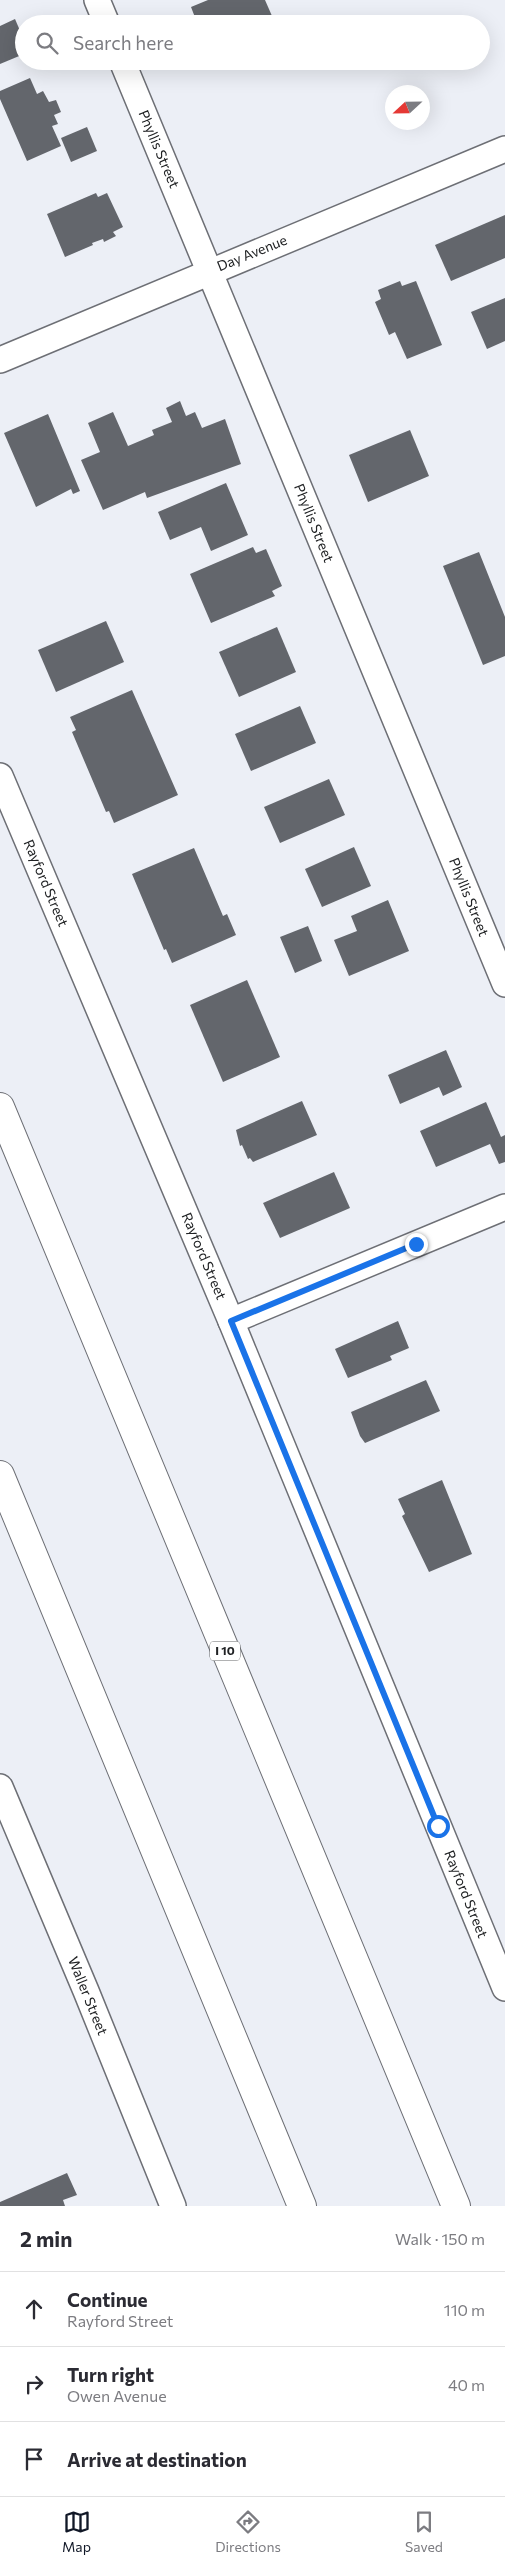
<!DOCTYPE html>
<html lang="en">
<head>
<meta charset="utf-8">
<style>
	body { margin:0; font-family:Commissioner,sans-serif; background:#f2f2f3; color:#2b2b33 }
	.compass { position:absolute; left:385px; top:85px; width:45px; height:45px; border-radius:50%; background:#fff; box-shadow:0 5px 20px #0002; rotate:248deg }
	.stop { position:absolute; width:15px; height:15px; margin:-11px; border:4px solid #1a73e8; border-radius:50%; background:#fff }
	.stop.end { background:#1a73e8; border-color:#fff; box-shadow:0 1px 5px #0008 }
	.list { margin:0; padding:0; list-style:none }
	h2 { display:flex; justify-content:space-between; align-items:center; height:65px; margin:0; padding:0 20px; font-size:21px }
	h2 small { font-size:16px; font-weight:400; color:#7c7c81 }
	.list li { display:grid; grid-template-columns:32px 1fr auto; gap:15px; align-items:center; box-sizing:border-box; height:75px; padding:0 20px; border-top:1px solid #e1e1e2 }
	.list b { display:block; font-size:19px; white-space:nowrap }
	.list p { margin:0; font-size:16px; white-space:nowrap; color:#7c7c81 }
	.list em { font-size:16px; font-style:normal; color:#7c7c81 }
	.icon { flex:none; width:28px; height:28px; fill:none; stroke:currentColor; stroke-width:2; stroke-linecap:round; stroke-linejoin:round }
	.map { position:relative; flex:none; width:505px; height:2206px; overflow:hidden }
	.search { position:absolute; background:#fff; box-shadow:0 5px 20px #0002; left:15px; right:15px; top:15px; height:55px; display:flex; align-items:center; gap:12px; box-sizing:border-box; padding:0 18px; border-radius:28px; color:#7c7c81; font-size:19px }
	.sheet { height:290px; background:#fff }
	nav { display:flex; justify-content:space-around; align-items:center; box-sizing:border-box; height:70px; border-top:1px solid #e1e1e2; background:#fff; font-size:14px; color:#7c7c81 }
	nav a { display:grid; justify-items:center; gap:2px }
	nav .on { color:#111827 }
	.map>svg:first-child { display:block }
</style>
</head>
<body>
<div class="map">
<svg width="505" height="2206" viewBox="0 0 505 2206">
	<rect width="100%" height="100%" fill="#eceff6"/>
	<g fill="#63666c">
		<polygon points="208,0 265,0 272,16 253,24 194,24 193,21 196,20 191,7"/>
		<polygon points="15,19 24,40 24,54 0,64 0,26"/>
		<polygon points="30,78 37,94 43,91 49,102 56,100 61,112 54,115 58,124 52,126 61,146 27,161 0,99 0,91"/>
		<polygon points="87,127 97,151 71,162 61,138"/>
		<polygon points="96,193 98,197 107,193 123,227 113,232 116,236 104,242 103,239 92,243 93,245 65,257 47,214"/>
		<polygon points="505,215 505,258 451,281 435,245"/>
		<polygon points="400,281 402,286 416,281 442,345 407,359 395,332 389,335 375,302 381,299 378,290"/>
		<polygon points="505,298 505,341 487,349 471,312"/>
		<polygon points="180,401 186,416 195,412 202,428 225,419 241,464 147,498 145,492 103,510 81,460 100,452 88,423 113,412 128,446 154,435 152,430 172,422 166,408"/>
		<polygon points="48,414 80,491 73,494 71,489 36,507 4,433"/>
		<polygon points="410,430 429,476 368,502 349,455"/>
		<polygon points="226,483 248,535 211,551 201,527 170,540 158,512"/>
		<polygon points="253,547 256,553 266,549 282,586 272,591 275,596 211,623 190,574"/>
		<polygon points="479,552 505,617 505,656 483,665 443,566"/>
		<polygon points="106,621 124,662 56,692 38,650"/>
		<polygon points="277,627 296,672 239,697 219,652"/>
		<polygon points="132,690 178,795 114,823 109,811 106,812 72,732 76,730 70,717"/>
		<polygon points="300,706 316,743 251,771 235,734"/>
		<polygon points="329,779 345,815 280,843 264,807"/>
		<polygon points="354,847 371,886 322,907 305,869"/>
		<polygon points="194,848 223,916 227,914 236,935 172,963 166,949 164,950 132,874"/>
		<polygon points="388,900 409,951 349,976 334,940 357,931 351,916"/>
		<polygon points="308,926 322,961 295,973 280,937"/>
		<polygon points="247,980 280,1057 223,1082 190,1005"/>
		<polygon points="446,1050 462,1087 443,1096 439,1087 400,1104 388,1075"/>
		<polygon points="302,1101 317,1135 253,1162 250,1158 248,1159 242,1145 240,1146 236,1130"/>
		<polygon points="486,1102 501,1137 505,1135 505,1162 499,1164 490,1144 436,1167 420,1131"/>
		<polygon points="334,1172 350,1208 280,1238 263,1203"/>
		<polygon points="398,1321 409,1348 390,1356 392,1360 348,1378 335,1349"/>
		<polygon points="426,1380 440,1411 365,1443 360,1436 351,1412"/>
		<polygon points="442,1480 472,1554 429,1572 402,1516 405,1514 398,1499"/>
		<polygon points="67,2173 77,2195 63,2200 65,2206 0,2206 0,2202"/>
	</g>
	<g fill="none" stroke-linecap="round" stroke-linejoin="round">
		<g stroke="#6d6f75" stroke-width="28">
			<g id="minor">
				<polyline points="97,0 107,24"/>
				<polyline points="122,61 505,984"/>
				<polyline points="0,360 505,149"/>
				<polyline points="0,776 231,1321 505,1988"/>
				<polyline points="231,1321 505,1207"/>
				<polyline points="0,1787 86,1991 173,2206"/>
			</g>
		</g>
		<g stroke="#6d6f75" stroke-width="30">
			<g id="motorway">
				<polyline points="0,1107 456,2206"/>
				<polyline points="0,1475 302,2206"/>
			</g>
		</g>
		<use href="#minor" stroke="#fff" stroke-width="25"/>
		<use href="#motorway" stroke="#fff" stroke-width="28"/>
	</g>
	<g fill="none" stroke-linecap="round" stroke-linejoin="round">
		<polyline stroke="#1a73e8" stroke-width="6" points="416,1244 231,1321 438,1826"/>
	</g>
	<g text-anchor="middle" stroke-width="5" stroke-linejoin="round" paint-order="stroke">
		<rect fill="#fff" stroke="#636466" stroke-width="1" x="210" y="1641.5" width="30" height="19" rx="4"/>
		<g font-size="12" font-weight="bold" fill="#202224">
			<text x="225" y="1655">I 10</text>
		</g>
		<g font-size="14" fill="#202224" stroke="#fff">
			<text transform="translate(159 149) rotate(67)" y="5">Phyllis Street</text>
			<text transform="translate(252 253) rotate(-22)" y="5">Day Avenue</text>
			<text transform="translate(314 523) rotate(68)" y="5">Phyllis Street</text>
			<text transform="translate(46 883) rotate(67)" y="5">Rayford Street</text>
			<text transform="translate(469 897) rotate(68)" y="5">Phyllis Street</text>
			<text transform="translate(204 1256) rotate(67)" y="5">Rayford Street</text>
			<text transform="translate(466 1894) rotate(68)" y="5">Rayford Street</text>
			<text transform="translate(88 1996) rotate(68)" y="5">Waller Street</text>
		</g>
	</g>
</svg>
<svg class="compass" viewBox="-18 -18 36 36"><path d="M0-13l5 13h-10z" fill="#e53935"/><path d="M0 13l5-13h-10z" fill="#7c7c81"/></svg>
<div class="stop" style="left:438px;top:1826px"></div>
<div class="stop end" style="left:416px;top:1244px"></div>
<div class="search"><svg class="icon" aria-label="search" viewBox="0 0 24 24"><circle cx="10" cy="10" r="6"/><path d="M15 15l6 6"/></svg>Search here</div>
</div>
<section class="sheet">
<h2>2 min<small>Walk · 150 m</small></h2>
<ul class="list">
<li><svg class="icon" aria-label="ahead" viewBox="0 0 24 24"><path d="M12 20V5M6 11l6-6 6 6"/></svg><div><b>Continue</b><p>Rayford Street</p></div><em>110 m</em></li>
<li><svg class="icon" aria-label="right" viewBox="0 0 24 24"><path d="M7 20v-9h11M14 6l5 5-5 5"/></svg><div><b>Turn right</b><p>Owen Avenue</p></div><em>40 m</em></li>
<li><svg class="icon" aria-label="arrive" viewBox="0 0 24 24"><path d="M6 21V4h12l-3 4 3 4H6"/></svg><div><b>Arrive at destination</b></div></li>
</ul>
</section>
<nav>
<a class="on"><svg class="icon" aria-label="map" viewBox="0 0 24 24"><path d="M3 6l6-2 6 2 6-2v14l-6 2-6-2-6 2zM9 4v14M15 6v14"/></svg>Map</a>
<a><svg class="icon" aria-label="directions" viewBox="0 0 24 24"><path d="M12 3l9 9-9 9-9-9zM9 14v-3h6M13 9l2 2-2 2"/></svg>Directions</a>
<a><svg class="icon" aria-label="saved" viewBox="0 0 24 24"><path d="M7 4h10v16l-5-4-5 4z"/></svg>Saved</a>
</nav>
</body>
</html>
